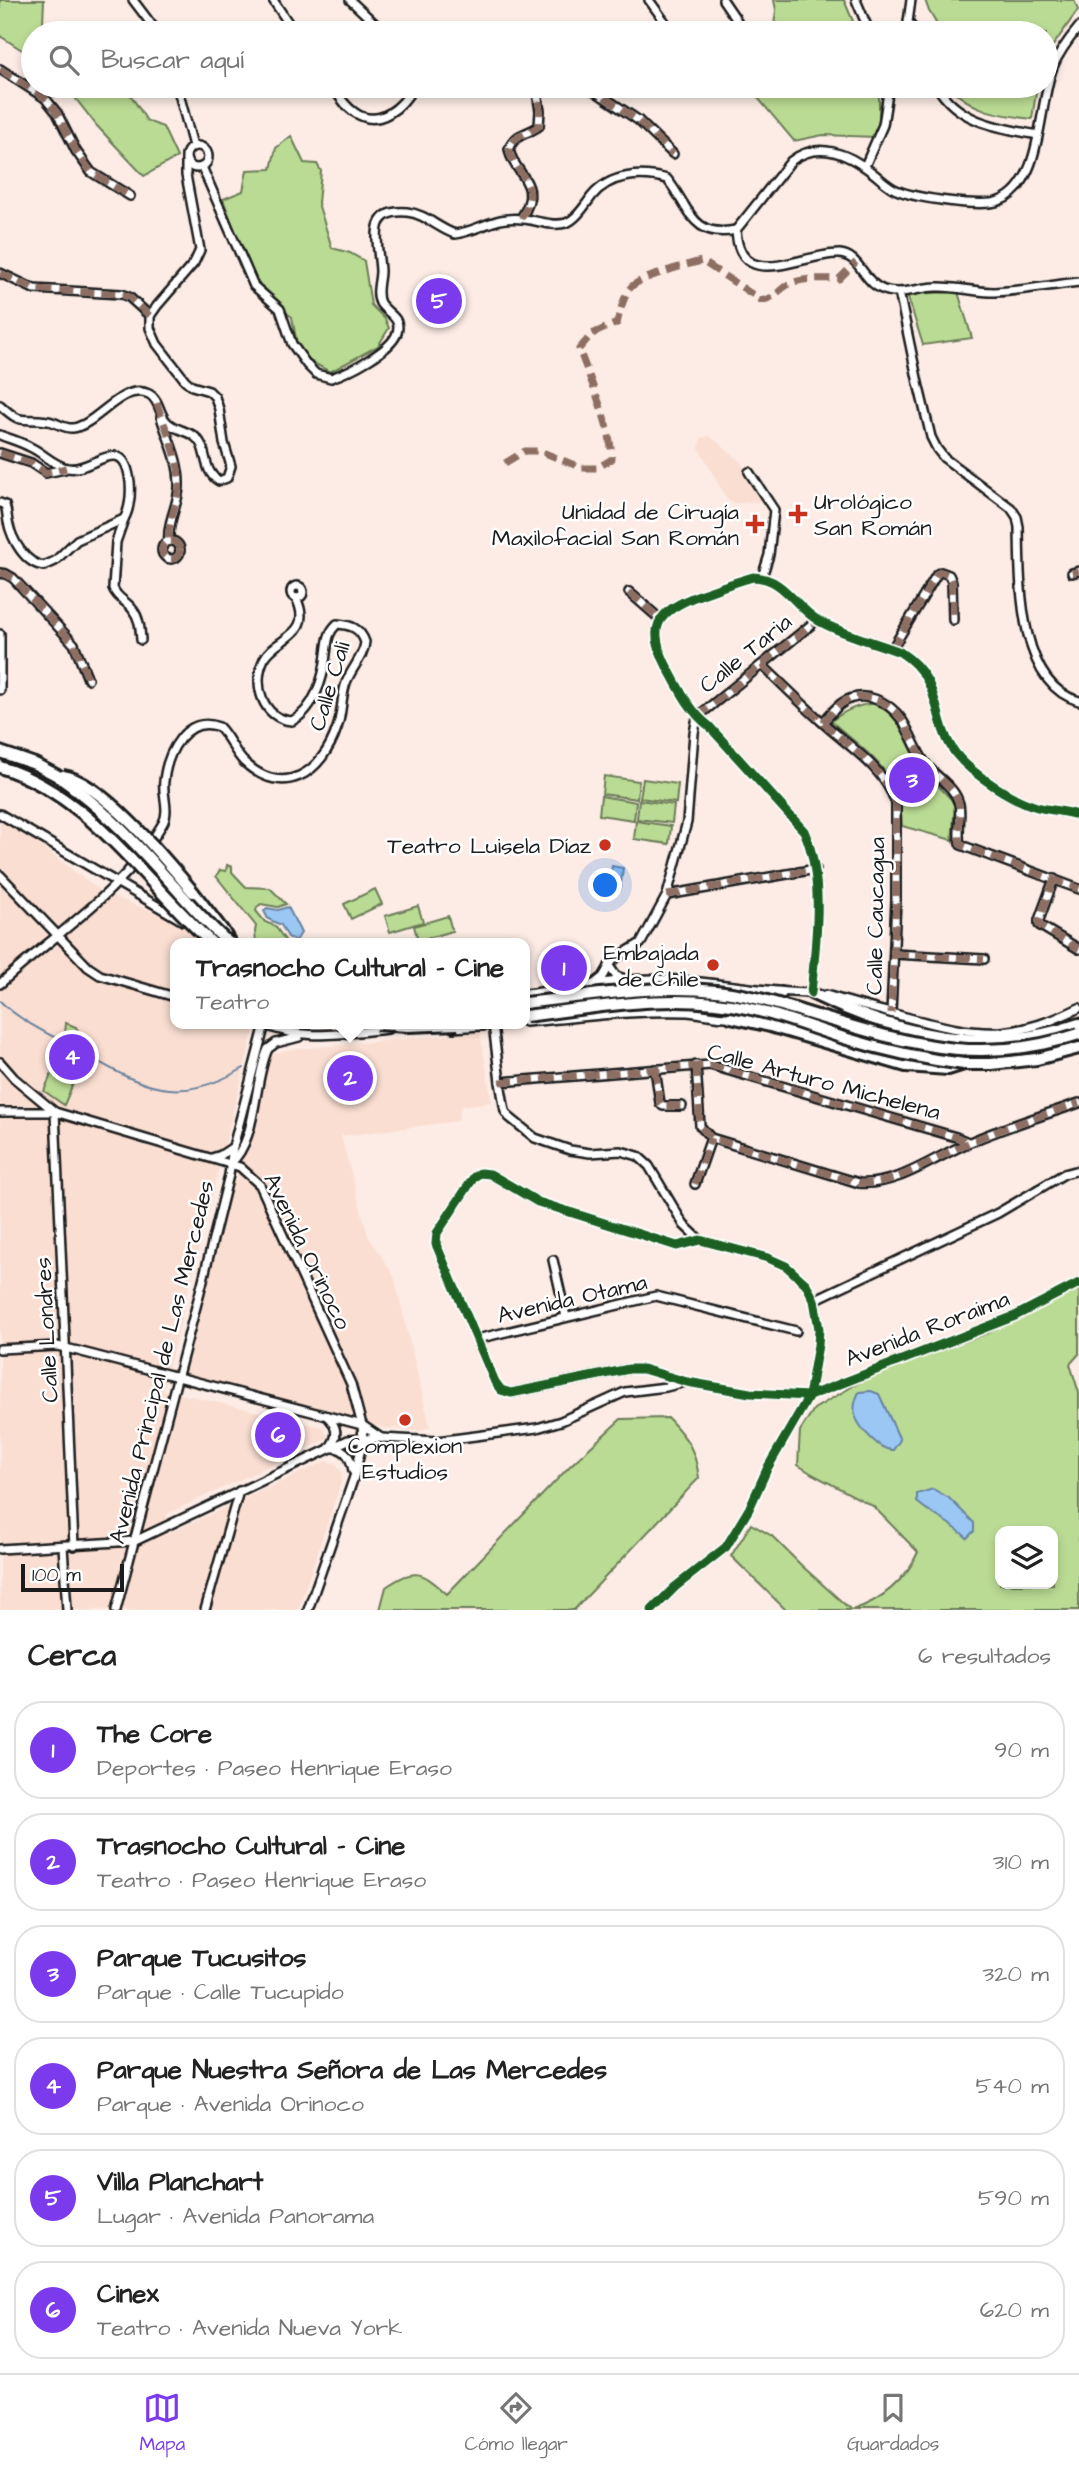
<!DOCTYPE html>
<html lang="es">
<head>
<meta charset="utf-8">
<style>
	body { margin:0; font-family:"Architects Daughter",sans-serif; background:#f6f6f6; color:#222 }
	.controls { position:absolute; right:21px; bottom:21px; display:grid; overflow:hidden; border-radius:14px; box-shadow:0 4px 10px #0003 }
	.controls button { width:63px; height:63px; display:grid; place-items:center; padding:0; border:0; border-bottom:2px solid #e0e0e0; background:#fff; color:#222; font:35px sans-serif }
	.scale { position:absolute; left:21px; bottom:18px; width:103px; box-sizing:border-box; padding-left:7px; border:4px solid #1c1c1c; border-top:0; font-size:19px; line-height:24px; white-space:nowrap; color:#1c1c1c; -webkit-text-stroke:5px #fff; paint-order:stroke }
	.you { position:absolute; left:606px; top:886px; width:24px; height:24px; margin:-18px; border:5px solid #fff; border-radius:50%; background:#1a73e8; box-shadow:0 0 0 10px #1a73e833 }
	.badge { display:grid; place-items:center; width:46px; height:46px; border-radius:50%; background:#7c3aed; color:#fff; font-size:23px; font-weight:700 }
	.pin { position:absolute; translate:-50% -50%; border:4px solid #fff; box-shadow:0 2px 7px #0006 }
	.popup { position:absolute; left:170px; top:938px; width:360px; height:91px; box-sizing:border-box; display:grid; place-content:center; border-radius:14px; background:#fff; filter:drop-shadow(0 2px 5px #0005); font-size:23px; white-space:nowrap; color:#767676 }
	.popup b { font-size:26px; color:#222 }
	.popup::after { content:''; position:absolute; left:50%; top:100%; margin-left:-14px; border:14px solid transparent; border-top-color:#fff }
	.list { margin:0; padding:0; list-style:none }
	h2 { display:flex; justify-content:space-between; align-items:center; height:91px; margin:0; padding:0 28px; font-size:30px }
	h2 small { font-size:23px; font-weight:400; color:#767676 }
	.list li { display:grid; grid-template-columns:46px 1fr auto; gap:21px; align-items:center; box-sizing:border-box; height:98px; margin:0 14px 14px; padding:0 14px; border:2px solid #e0e0e0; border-radius:28px }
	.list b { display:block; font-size:26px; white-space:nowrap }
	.list p { margin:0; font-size:23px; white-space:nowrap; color:#767676 }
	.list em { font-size:23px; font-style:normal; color:#767676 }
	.icon { flex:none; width:38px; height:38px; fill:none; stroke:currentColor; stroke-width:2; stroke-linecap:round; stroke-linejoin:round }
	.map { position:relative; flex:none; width:1079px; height:1610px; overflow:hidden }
	.search { position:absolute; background:#fff; box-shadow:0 4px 10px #0003; left:21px; right:21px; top:21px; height:77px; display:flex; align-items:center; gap:18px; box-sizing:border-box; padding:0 24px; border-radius:38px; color:#767676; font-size:26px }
	.sheet { height:763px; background:#fff }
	nav { display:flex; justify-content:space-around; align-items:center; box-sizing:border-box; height:98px; border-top:2px solid #e0e0e0; background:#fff; font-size:19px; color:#767676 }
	nav a { display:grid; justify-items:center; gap:4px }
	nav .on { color:#7c3aed }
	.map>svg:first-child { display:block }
</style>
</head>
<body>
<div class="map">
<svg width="1079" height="1610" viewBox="0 0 1079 1610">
	<rect width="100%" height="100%" fill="#fcece5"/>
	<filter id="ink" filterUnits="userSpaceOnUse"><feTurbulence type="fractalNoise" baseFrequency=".0143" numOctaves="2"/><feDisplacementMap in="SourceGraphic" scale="14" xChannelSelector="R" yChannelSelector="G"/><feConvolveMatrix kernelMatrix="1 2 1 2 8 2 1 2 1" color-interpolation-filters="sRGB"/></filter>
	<g filter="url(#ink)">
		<g fill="#faded2">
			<polygon points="710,436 740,461 762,497 758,502 734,503 727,500 699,448 701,438"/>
			<polygon points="0,821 30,838 103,893 160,914 183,927 204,943 175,943 175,1024 253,1024 254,1029 163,1390 323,1427 329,1438 167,1514 163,1536 326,1461 336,1464 342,1473 341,1483 298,1610 0,1610"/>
			<polygon points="480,1032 492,1102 461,1106 458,1121 341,1136 368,1236 394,1276 430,1427 419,1431 385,1428 187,1379 182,1373 198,1303 231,1187 237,1178 271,1055 287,1050"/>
		</g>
		<g fill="#badb94" stroke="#6b7c58" stroke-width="2" fill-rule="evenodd">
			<polygon points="0,0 44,0 43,24 51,33 33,33 33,57 0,36"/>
			<polygon points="774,0 844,0 858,33 773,33 776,10"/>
			<polygon points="925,0 1074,0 1078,10 1052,47 1046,62 1046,33 942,33 929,11"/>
			<polygon points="66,86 125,86 147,121 163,127 177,157 144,176 97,126"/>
			<polygon points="758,86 879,86 879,122 875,137 823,135 794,141 753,92"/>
			<path d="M947,86h90l-5,33c-38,-5 -56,-7 -85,-33z"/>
			<polygon points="291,136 304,163 317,164 321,171 318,203 332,248 350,253 364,261 371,305 385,319 389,328 378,346 330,372 299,355 292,317 257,290 223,199 243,191 247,170 271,169 276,148"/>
			<polygon points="958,292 972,338 923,345 907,294"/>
			<path d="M876,703l14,11 12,13 21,43 28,29 4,7 -3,34 -50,-14c-2,-55 -33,-71 -71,-105 15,-11 26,-16 45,-18z"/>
			<polygon points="604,776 639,781 637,799 602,794"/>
			<polygon points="643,779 678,784 676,803 640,798"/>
			<polygon points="601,796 636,802 634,820 599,815"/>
			<polygon points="639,800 674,805 672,823 637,819"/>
			<polygon points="636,821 671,826 669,844 634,839"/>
			<polygon points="227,865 232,867 232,872 246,887 270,888 286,904 278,907 261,904 257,907 256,911 265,922 275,926 287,943 256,943 255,931 256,926 216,876 220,870 226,871"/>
			<polygon points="375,889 382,904 351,919 344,904"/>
			<polygon points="418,906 423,922 390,932 385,916"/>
			<polygon points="448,916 452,931 418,941 414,926"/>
			<polygon points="66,1023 76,1027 88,1049 64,1105 44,1091 64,1045"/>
			<path d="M1079,1289v65l-9,10 9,29v217h-227c29,-9 54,-30 66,-58l-45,-46 -61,-32 -14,-9 2,-34 14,-22 58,-34 116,-42zM1000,1531h53v53h-53z"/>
			<path d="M668,1418c20,21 27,31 31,60l-125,132h-194l6,-23c30,-20 35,-16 61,7l124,-129 50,-46z"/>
			<polygon points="751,1524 772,1536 802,1566 851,1610 786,1610 731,1556"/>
		</g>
		<g fill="#9ac7f4" stroke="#68839e" stroke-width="2">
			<polygon points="612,866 623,868 620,890 609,888"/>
			<polygon points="288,907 301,933 296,941 288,937 281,925 268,919 264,911 267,908 278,910"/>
			<path d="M871,1391l8,3 21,46 -7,10c-13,1 -34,-22 -38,-35 -2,-8 0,-15 4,-23z"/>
			<path d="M933,1489l16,9 25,25v8l-7,7c-15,-15 -34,-22 -50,-36v-8z"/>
		</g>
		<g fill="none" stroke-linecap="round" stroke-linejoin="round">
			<path stroke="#68839e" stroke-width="2" d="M0,1001c19,19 45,31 69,44 66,37 101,66 175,23"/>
			<g stroke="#1c1c1c" stroke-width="12">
				<g id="minor">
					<polyline points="133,0 158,33"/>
					<polyline points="273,0 295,33"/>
					<polyline points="350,0 385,33"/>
					<polyline points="649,0 673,33"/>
					<polyline points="723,0 736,19 742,33"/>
					<polyline points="856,0 870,33"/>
					<polyline points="911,0 908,22 917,33"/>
					<path d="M1079,27c-10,12 -20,25 -26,40 -15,38 -10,118 -54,134 -17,7 -82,-3 -100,-10 -10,-3 -18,-12 -26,-18 -24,-19 -55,-33 -82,-12l-55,69c3,65 68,22 104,24 22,2 23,32 48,37 16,4 32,-4 48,-4 19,-1 39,5 58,5 28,-1 57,-7 85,-10"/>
					<polyline points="0,69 45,98 57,113 76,151 91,172 130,196"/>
					<polyline points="177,86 193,146"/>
					<path d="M332,86c6,9 13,20 22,26 25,18 49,-6 60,-26"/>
					<polyline points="587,86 638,120 673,154"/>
					<path d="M937,86c21,37 63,42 101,49"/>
					<circle cx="197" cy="157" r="11"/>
					<polyline points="865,166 883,125 889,86"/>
					<path d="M202,167l52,119 26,23 12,35 15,21 9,9 15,4c18,-6 60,-27 66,-45 5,-16 -10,-19 -17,-30 -5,-10 0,-22 0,-32 -1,-26 -15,-63 27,-59 19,2 30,16 48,22 24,-3 41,-19 68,-15 14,1 29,8 43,4 11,-4 19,-18 26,-27 18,-22 49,-24 75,-17 23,28 24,60 69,51"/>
					<path d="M521,218c24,-36 -8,-43 -12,-69 6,-16 18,-14 30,-23l1,-15 -4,-25"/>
					<polyline points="0,273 34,289 121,294 129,297 150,316"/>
					<path d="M899,292l19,91 13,54 6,12 7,9 67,50 6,9 2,10c1,51 -2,157 60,174"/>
					<path d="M0,405c23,21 19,12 48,16 8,1 17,8 25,7 24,-3 50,-47 76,-34 10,5 10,19 17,27 9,11 27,8 35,23 6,13 4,29 18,37l8,-3 4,-12 -7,-23 -5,-34 -4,-12 -6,-6 -17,-5 -7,-6 -28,-36 -7,-16v-12l7,-10 37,-43 6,-13 -14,-75v-15"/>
					<path d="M161,417c7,23 19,44 18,70 -1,19 -12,35 -10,54"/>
					<path d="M0,435c10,4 21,7 30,12 12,5 24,19 38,21 24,5 56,-38 62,14 1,11 0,27 -6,37l-47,21 -22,21 -11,5c-19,-2 -32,-26 -36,-44 -1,-6 -1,-11 -3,-17l-5,-2"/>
					<polyline points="0,453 31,463 46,473 65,469"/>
					<polyline points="749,472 774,510 769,555 762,577"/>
					<path d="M124,519l-8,23 -3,46c4,11 14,13 20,22 7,9 7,19 8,30"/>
					<circle cx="171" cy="550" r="9"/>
					<polyline points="0,573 6,574 13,578 74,644 88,679"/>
					<polyline points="1072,573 1079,571"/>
					<circle cx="297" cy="592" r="6"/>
					<polyline points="629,592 660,619"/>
					<polyline points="0,634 0,690"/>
					<polyline points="892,649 937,574 941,572 949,575 952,582 953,620"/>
					<path d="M762,665c20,19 39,38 59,56 28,26 62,45 75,82v97l-5,113"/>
					<polyline points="697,717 817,620"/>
					<path d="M823,722c6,-6 12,-14 19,-19 21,-14 47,-2 60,17 9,14 14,30 23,43 10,14 30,23 34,41 3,12 -3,33 2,41l118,44"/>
					<polyline points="0,814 183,921"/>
					<polyline points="0,875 88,967 100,975 175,997"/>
					<polyline points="1054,879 1039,920 1039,925 1079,949"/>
					<polyline points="667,895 816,869"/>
					<polyline points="894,954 984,959"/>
					<polyline points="609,966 616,976 628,980"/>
					<path d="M0,984c56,-51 125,-93 163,-161 7,-13 -1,-28 1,-42 3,-28 22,-67 55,-54 10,10 15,25 25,35 40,37 78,11 93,-34 5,-13 4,-28 8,-42 4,-16 19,-28 20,-44 -5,-14 -14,-17 -28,-18 -10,10 -9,17 -11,30 -2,24 -12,56 -34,67 -30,-2 -40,-38 -28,-62 11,-22 51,-23 32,-61"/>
					<polyline points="594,984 603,977 613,960 641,943 667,895 687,822 694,733 697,717"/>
					<path d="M811,993c5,-51 14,-115 -7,-162l-95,-105c-17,-13 -28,-33 -38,-52 -26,-46 -17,-62 31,-80 17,-6 33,-12 51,-17 32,1 41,30 66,44 25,14 55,21 81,31 45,29 30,68 56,102 16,20 56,46 81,53 14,4 28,3 42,9"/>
					<path d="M525,994c42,-5 86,-15 129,-15 54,0 106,14 160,14"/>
					<path d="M826,995c23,7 45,13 68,19 35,9 71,20 107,18 28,-2 54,-12 78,-24"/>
					<path d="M525,1022c53,-4 108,-12 162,-10 19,1 52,13 67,-3"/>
					<path d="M263,1024c42,18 81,9 125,5"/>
					<polyline points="493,1024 500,1082 505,1111 509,1117 535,1138 570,1150 590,1153 621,1151 638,1156 649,1166 684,1225 700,1240"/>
					<polyline points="453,1028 508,1024"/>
					<polyline points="0,1062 14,1078 55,1112 240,1167 260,1185 351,1384 362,1425 363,1441 354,1477 308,1610"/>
					<path d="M696,1065l4,61 11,12 148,45c38,3 74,-25 109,-40 36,-16 74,-27 111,-40"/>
					<polyline points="655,1069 660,1103 663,1106 682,1106"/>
					<polyline points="500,1082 710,1065 956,1137 968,1142"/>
					<polyline points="0,1112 54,1112"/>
					<polyline points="55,1112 74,1546"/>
					<polyline points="212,1158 221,1155 233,1147"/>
					<path d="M230,1164c28,-23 23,-83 38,-115l8,-6 23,-6"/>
					<polyline points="695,1184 711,1138"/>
					<polyline points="553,1260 566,1317"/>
					<polyline points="814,1300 998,1213 1064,1174 1079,1170"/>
					<polyline points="477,1339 656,1296 796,1331"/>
					<polyline points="0,1349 57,1346 78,1351 362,1425 381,1438"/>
					<path d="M327,1416c10,10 12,20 3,31"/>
					<path d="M334,1448c13,1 17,11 19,23"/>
					<polyline points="63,1546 67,1610"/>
					<polyline points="0,1549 135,1541 348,1440 381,1438 437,1441 537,1428 561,1421 625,1392 666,1387 686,1382"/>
					<polyline points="116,1610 202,1284 229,1175 233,1147 265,1024"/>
					<polyline points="205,1610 239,1491"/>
					<polyline points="652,1610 675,1587 726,1547 749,1509 768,1467 809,1396 818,1345 819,1329 814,1300 806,1284 786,1266 768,1258 700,1240 677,1246 538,1202 490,1174 480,1173 474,1177 437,1233 436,1244 495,1382 501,1390 511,1393 629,1369 643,1369 687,1382 750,1393 809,1396 1015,1316 1079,1283"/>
				</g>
			</g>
			<g stroke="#1c1c1c" stroke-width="16">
				<g id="highway">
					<polyline points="0,752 35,764 56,775"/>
					<polyline points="193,892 223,931 230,943"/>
					<path d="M811,993c88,42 173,64 268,31"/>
					<polyline points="761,1005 766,997 781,993"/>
					<polyline points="731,1017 770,1026 906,1066 948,1069 964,1064 991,1064 1037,1059 1079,1048"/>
				</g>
			</g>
			<use href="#minor" stroke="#fff" stroke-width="7"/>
			<use href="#highway" stroke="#fff" stroke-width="10"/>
			<g stroke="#1c1c1c" stroke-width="16" stroke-linecap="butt">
				<g id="highway-bridge">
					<path d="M0,767c92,29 144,115 212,176"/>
					<path d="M56,775c41,28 74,62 106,98 22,24 42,49 67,70"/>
					<path d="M63,776c38,5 105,86 130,116"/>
					<path d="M525,1003c63,-7 128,-19 191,-12 41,4 79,19 118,30 89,27 153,43 245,13"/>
					<path d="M525,1016c73,-9 149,-24 222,-8 33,7 65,20 97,30 39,12 79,21 120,26"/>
					<polyline points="376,1024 408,1026 458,1024"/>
				</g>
			</g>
			<use href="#highway-bridge" stroke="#fff" stroke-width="10"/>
			<g stroke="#8d6e63" stroke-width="7" stroke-dasharray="14 7" stroke-linecap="butt">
				<polyline points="0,69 45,98 57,113 76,151 91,172 130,196"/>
				<polyline points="587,86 638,120 673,154"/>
				<path d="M521,218c24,-36 -8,-43 -12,-69 6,-16 18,-14 30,-23l1,-15 -4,-25"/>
				<polyline points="0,273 34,289 121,294 129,297 150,316"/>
				<path d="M157,403c8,27 24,55 22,84 -2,19 -12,35 -10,54"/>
				<polyline points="0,453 31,463 46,473 66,468"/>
				<path d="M505,463l20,-12h15l42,17h15l15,-9c-1,-34 -21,-76 -33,-110l13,-15 25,-11c3,-11 7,-29 15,-37 10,-9 56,-22 70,-25l59,39c13,0 17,-10 28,-16 15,-7 34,-5 50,-5l17,-17"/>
				<circle cx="171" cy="550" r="9"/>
				<polyline points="0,573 6,574 13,578 74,644 88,679"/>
				<polyline points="1072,573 1079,571"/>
				<polyline points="629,592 660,619"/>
				<polyline points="892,649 937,574 941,572 949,575 952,582 953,620"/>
				<path d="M762,665c20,19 39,38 59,56 28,26 62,45 75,82v97l-5,113"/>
				<polyline points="697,717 817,620"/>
				<path d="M823,722c6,-6 12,-14 19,-19 21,-14 47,-2 60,17 9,14 14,30 23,43 10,14 30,23 34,41 3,12 -3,33 2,41l118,44"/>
				<polyline points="1054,879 1039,920 1039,925 1079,949"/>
				<polyline points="667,895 816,869"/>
				<polyline points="894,954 984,959"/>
				<path d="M696,1065l4,61 11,12 148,45c38,3 74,-25 109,-40 36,-16 74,-27 111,-40"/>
				<polyline points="655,1069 660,1103 663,1106 682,1106"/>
				<polyline points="500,1082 710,1065 956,1137 968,1142"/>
				<polyline points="695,1184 711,1138"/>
			</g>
			<g stroke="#fff" stroke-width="13">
				<g id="cycleway">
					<path d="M811,993c5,-51 14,-115 -7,-162l-95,-105c-17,-13 -28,-33 -38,-52 -26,-46 -17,-62 31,-80 17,-6 33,-12 51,-17 32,1 41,30 66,44 25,14 55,21 81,31 45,29 30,68 56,102 16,20 56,46 81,53 14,4 28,3 42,9"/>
					<polyline points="652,1610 675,1587 726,1547 749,1509 768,1467 809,1396 818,1345 819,1329 814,1300 806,1284 786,1266 768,1258 700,1240 677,1246 538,1202 490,1174 480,1173 474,1177 437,1233 436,1244 495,1382 501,1390 511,1393 629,1369 643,1369 687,1382 750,1393 809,1396 1015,1316 1079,1283"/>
				</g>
			</g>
			<use href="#cycleway" stroke="#1b5e20" stroke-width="9"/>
		</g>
	</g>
	<g fill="#c8321e" stroke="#fff" stroke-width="2.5">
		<path d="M794.5 503.5h7v7h7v7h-7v7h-7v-7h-7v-7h7z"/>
		<path d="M751.5 513.5h7v7h7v7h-7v7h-7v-7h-7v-7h7z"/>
		<circle cx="605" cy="845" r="7"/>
		<circle cx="713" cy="965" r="7"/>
		<circle cx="405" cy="1420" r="7"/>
	</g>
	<g text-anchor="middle" stroke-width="5" stroke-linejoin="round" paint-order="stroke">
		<g font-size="23" fill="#1c1c1c" stroke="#fff" text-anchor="end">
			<text x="814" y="509" text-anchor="start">Urológico<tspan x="814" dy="26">San Román</tspan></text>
			<text x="739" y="519">Unidad de Cirugía<tspan x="739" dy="26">Maxilofacial San Román</tspan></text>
			<text x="591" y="853">Teatro Luisela Díaz</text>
			<text x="699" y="960">Embajada<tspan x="699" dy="26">de Chile</tspan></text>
			<text x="405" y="1453" text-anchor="middle">Complexion<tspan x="405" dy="26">Estudios</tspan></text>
		</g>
		<g font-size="23" fill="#1c1c1c" stroke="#fff">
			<text transform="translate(745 653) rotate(-39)" y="8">Calle Taria</text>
			<text transform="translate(329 686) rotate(-73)" y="8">Calle Cali</text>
			<text transform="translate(875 916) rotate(-89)" y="8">Calle Caucagua</text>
			<text transform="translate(824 1081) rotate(15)" y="8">Calle Arturo Michelena</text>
			<text transform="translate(308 1251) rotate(64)" y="8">Avenida Orinoco</text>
			<text transform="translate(572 1298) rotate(-13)" y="8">Avenida Otama</text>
			<text transform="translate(927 1328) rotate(-21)" y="8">Avenida Roraima</text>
			<text transform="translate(46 1330) rotate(-93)" y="8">Calle Londres</text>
			<text transform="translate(161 1362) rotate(-76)" y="8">Avenida Principal de Las Mercedes</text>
		</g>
	</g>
</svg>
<div class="controls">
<button><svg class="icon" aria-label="layers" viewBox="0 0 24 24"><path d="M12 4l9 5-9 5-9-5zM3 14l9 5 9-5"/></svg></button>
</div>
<div class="scale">100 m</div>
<div class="you"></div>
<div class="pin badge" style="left:564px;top:968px">1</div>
<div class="pin badge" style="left:350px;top:1078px">2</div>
<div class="popup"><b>Trasnocho Cultural - Cine</b>Teatro</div>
<div class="pin badge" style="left:912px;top:780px">3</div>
<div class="pin badge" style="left:72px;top:1057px">4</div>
<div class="pin badge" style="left:439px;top:301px">5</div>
<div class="pin badge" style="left:278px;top:1435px">6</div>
<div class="search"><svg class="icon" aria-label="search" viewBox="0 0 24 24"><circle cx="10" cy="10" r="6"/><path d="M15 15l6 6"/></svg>Buscar aquí</div>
</div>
<section class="sheet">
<h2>Cerca<small>6 resultados</small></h2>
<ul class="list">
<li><span class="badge">1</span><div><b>The Core</b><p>Deportes · Paseo Henrique Eraso</p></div><em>90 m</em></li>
<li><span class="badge">2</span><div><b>Trasnocho Cultural - Cine</b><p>Teatro · Paseo Henrique Eraso</p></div><em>310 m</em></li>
<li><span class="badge">3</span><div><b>Parque Tucusitos</b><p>Parque · Calle Tucupido</p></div><em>320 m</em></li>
<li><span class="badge">4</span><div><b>Parque Nuestra Señora de Las Mercedes</b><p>Parque · Avenida Orinoco</p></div><em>540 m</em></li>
<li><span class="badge">5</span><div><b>Villa Planchart</b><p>Lugar · Avenida Panorama</p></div><em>590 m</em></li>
<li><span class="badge">6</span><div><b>Cinex</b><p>Teatro · Avenida Nueva York</p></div><em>620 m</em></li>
</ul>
</section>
<nav>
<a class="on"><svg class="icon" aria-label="map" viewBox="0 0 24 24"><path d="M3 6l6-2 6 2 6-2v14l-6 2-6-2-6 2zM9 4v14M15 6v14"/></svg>Mapa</a>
<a><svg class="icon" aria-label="directions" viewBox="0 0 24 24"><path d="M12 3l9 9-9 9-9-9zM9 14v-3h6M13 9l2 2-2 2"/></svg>Cómo llegar</a>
<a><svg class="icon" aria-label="saved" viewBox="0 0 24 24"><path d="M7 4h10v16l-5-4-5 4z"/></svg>Guardados</a>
</nav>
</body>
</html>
